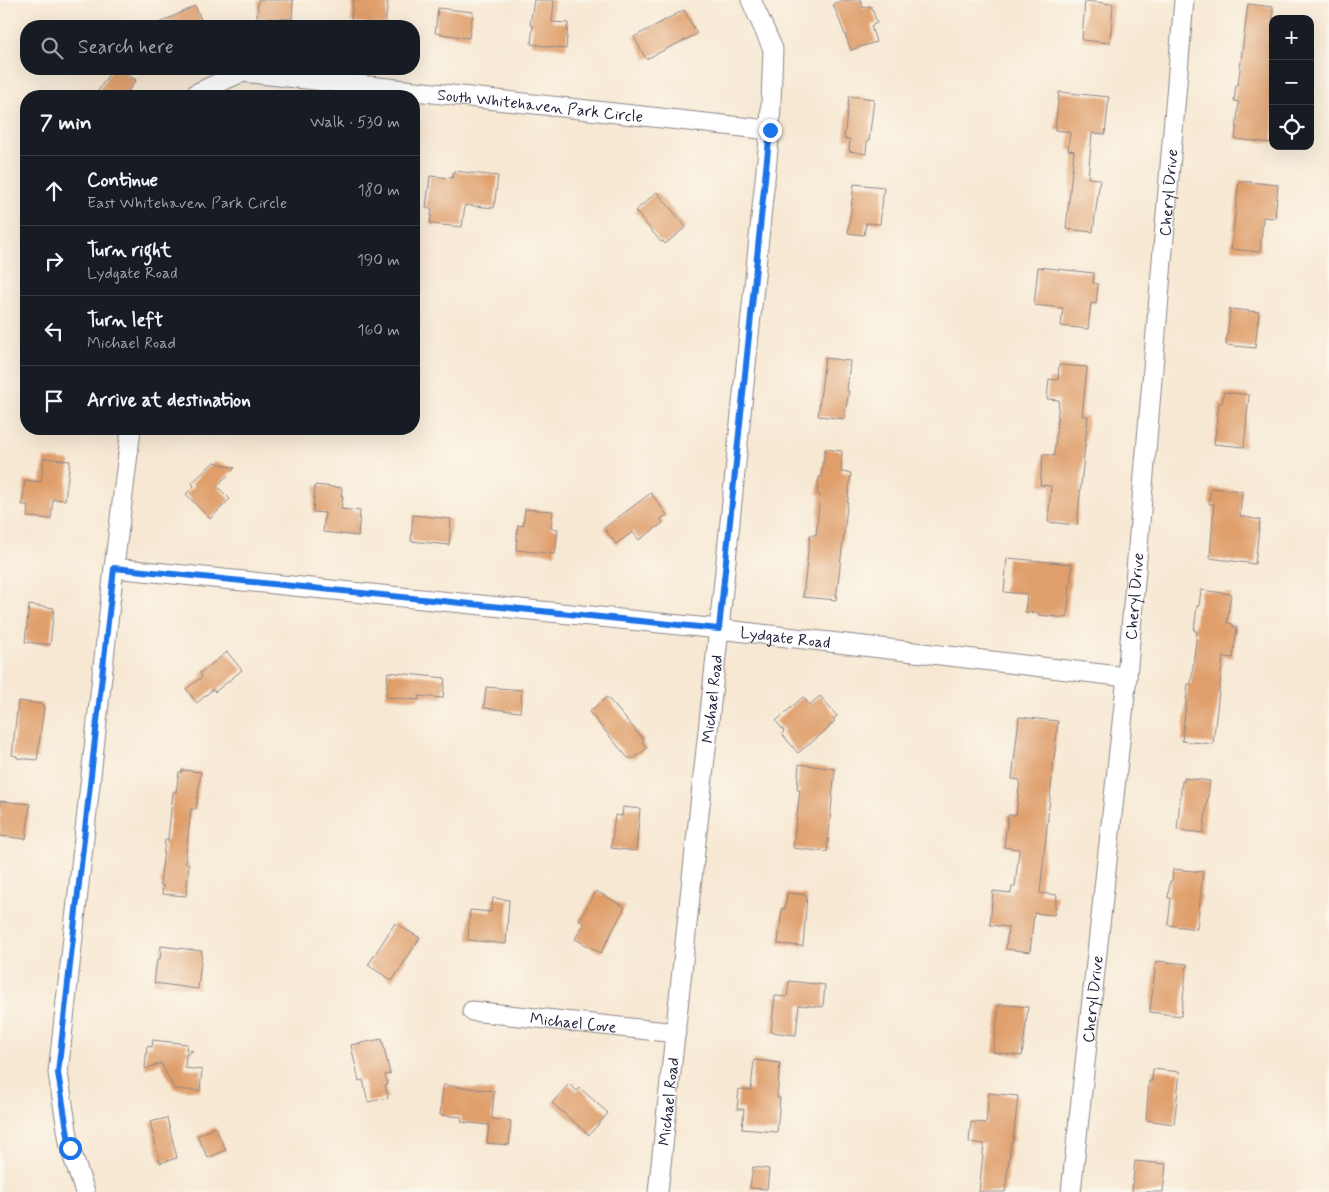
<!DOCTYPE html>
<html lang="en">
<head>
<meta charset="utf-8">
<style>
	body { margin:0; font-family:Mynerve,sans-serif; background:#242831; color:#f1f3f6 }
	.controls { position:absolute; right:15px; top:15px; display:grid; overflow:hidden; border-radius:10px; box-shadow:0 5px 20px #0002 }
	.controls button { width:45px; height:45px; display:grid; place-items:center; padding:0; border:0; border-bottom:1px solid #363941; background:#171b24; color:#f1f3f6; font:25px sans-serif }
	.stop { position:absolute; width:15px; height:15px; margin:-11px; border:4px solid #1a73e8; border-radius:50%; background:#fff }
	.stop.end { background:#1a73e8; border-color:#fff; box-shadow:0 1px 5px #0008 }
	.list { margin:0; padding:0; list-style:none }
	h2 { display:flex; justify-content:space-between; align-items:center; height:65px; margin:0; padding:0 20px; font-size:21px }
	h2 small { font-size:16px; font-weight:400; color:#9ea1a6 }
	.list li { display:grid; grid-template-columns:32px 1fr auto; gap:15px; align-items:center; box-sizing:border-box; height:70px; padding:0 20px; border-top:1px solid #363941 }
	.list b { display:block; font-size:19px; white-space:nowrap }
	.list p { margin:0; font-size:16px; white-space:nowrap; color:#9ea1a6 }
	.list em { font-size:16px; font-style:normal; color:#9ea1a6 }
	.icon { flex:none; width:28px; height:28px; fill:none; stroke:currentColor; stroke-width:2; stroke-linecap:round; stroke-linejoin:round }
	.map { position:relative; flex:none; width:1329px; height:1192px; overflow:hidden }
	.search { position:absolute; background:#171b24; box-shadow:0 5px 20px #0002; left:20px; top:20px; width:400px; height:55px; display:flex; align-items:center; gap:12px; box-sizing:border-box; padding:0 18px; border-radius:20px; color:#9ea1a6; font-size:19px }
	.panel { position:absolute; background:#171b24; box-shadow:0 5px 20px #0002; left:20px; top:90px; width:400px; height:345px; border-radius:20px }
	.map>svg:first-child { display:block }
</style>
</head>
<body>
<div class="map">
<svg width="1329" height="1192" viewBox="0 0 1329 1192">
	<rect width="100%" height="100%" fill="#fbf7ec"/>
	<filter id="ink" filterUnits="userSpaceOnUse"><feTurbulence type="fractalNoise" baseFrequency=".02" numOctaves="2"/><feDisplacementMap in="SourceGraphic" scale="10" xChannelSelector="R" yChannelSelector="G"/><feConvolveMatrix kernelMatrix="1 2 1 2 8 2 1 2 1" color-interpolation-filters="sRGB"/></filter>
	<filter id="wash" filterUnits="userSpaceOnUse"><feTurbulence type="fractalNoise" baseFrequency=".0096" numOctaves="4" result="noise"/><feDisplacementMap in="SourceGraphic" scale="20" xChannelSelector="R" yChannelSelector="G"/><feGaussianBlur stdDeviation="1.12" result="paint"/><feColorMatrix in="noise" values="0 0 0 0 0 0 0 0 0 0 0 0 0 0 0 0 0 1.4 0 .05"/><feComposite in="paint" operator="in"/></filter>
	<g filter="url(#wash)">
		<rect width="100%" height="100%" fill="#f7e8d3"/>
		<g id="blocks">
			<g fill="#df9e6a">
				<polygon points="258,0 293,0 292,19 257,18"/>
				<polygon points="353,0 388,1 385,25 351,22"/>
				<polygon points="534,0 554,0 552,22 568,23 566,49 531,44 533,26 530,25"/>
				<polygon points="843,0 861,0 863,8 871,6 877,23 871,26 876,42 851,50 833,4"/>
				<polygon points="1085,1 1113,4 1110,43 1082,40"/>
				<polygon points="1248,4 1273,7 1273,60 1270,89 1273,89 1273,143 1235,139 1239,102 1234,101 1236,85 1238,85"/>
				<polygon points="195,6 204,26 153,26"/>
				<polygon points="438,8 473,12 469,38 435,33"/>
				<polygon points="684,10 697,34 646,59 634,37"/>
				<polygon points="112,69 118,69 136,80 125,96 95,96"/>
				<polygon points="1059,92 1109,97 1105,134 1092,133 1088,178 1100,179 1093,232 1066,229 1074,151 1068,150 1070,132 1055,130"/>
				<polygon points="849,96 874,99 869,141 867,141 866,154 849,151 850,139 844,139"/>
				<polygon points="454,171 498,176 494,208 465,205 462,227 430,224 432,209 426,208 430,176 452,178"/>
				<polygon points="1239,181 1278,185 1275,218 1263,217 1260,252 1231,249"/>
				<polygon points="854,184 884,187 880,224 866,223 864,235 848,233"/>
				<polygon points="657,192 686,227 665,244 663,241 661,242 635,211"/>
				<polygon points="1038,267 1094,273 1093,283 1098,284 1096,304 1091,303 1088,329 1061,326 1063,308 1034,305"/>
				<polygon points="1230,309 1259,312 1255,348 1226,345"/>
				<polygon points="825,358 850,361 847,391 849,391 844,419 818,416"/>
				<polygon points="1059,365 1087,367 1082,416 1088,416 1077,525 1048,522 1051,486 1040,485 1043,454 1054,456 1059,400 1047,399 1049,379 1058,380"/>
				<polygon points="1224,392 1249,395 1244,447 1214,444 1219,403 1222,403"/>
				<polygon points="825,449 842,451 841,472 851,473 836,600 803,597 810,535 816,535 820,495 817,494 819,477 821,478"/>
				<polygon points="44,458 70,461 65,500 53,499 51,519 27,517 28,505 22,505 25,480 41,482"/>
				<polygon points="214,462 235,468 217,486 230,499 210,519 186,494 194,486 192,483"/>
				<polygon points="315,485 342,488 341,496 343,496 341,509 360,511 358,536 323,532 325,513 313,512"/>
				<polygon points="1211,488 1242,491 1240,516 1260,520 1255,564 1210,558 1214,504 1209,504"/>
				<polygon points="651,493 667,515 661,519 663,523 639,540 633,532 616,544 604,528"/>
				<polygon points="525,509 553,511 551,528 558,529 555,554 516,550 518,525 523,526"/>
				<polygon points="413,515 451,519 449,545 411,541"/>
				<polygon points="1007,558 1072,564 1067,618 1038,615 1039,613 1025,612 1027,594 1004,592"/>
				<polygon points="1201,590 1231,594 1227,623 1233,624 1233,627 1237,627 1233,658 1223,657 1213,744 1182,741 1188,684 1191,684 1197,631 1194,631 1197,606 1199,606"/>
				<polygon points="29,605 54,608 50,645 25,642"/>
				<polygon points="227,652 242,670 215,692 213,689 197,703 186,689 202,677 200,673"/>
				<polygon points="388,672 445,678 443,698 419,696 419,700 386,697"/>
				<polygon points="486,687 522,690 520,712 484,708"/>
				<polygon points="820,696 837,716 833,719 835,721 828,727 829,728 798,753 782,734 784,731 776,721 803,697 809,705"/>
				<polygon points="607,697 644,740 642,742 647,748 633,759 631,757 629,759 589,712"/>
				<polygon points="18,701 43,704 43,707 44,707 37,760 17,758 17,756 12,755"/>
				<polygon points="1019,717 1058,721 1040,893 1057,895 1054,915 1034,913 1030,952 1006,949 1008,927 990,925 993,891 1011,893 1012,887 1015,887 1019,849 1004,847 1008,815 1016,815 1020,780 1012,779"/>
				<polygon points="799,764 835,769 827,852 793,848 800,790 797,790"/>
				<polygon points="182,770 201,772 196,809 191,809 185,863 189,864 186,896 162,894 163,885 160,885 165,840 168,840 168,838 173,792 176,792 179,772 182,772"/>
				<polygon points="1184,778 1210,781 1203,833 1177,830 1182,781 1184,782"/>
				<polygon points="0,801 30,804 26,839 0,836"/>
				<polygon points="623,807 640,809 636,851 611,848 615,815 622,816"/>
				<polygon points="1173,869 1203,872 1197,929 1168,925 1171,898 1168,898 1170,881 1172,881"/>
				<polygon points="596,891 625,907 601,953 575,939 584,923 579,920"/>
				<polygon points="787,893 807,895 803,946 778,944 782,908 785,909"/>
				<polygon points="493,898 509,900 506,944 468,940 470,910 491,912"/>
				<polygon points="395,923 420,938 392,981 368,965"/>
				<polygon points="161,946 202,951 198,989 154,983 157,959 160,959"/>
				<polygon points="1156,961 1187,964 1181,1016 1150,1012"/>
				<polygon points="789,981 825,985 823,1007 799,1005 796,1035 771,1032 775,996 787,997"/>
				<polygon points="999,1004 1028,1007 1022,1056 993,1052"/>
				<polygon points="382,1039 390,1074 385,1075 388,1084 385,1085 388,1098 368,1102 363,1080 359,1081 351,1045"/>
				<polygon points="153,1040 187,1044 186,1050 193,1051 186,1054 185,1068 202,1070 200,1091 174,1089 161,1063 145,1069 147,1046 152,1047"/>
				<polygon points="754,1060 780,1063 777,1098 780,1098 777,1132 742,1129 744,1109 737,1109 739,1089 751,1090"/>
				<polygon points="1153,1069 1180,1072 1174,1124 1146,1120 1149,1081 1152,1081"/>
				<polygon points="569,1084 577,1091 580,1088 608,1113 589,1135 552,1103"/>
				<polygon points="443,1085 494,1091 492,1119 511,1121 509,1145 487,1143 489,1125 461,1122 462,1117 440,1115"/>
				<polygon points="989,1093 1018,1096 1013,1142 1011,1142 1005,1192 979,1192 984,1144 969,1142 971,1122 986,1123"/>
				<polygon points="167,1118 177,1158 160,1163 150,1122"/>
				<polygon points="215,1127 226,1150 208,1158 197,1136"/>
				<polygon points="1135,1161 1166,1164 1163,1192 1132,1192"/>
				<polygon points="753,1167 769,1169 767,1189 750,1188"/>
			</g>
		</g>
	</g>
	<g filter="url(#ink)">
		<use href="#blocks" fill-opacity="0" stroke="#8c8587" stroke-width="1"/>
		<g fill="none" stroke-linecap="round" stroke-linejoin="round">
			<g stroke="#8c8587" stroke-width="21">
				<g id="minor">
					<path id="s1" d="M194,96l3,-3 45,-21 528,58"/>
					<path id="s2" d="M114,568l605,61 408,48"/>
					<path id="s3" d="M472,1011l204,22"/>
					<polyline points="85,1192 70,1148 58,1073 114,568 131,429"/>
					<path id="s4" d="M658,1192l61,-563 51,-499 3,-81 -22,-49"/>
					<path id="s5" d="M1071,1192l56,-515 57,-677"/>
				</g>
			</g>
			<use href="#minor" stroke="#fff" stroke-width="19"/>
		</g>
	</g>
	<g fill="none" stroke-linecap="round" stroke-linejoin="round" filter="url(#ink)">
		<polyline stroke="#1a73e8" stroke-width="6" points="70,1148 58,1073 114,568 719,629 770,130"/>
	</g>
	<g text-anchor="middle" stroke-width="4.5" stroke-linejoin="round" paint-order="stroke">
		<g font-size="16" fill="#22223b" stroke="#fbf7ec">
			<text dy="6" stroke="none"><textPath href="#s1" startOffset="354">South Whitehaven Park Circle</textPath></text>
			<text dy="6" stroke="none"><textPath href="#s5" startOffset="1004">Cheryl Drive</textPath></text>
			<text dy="6" stroke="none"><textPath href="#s5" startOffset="599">Cheryl Drive</textPath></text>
			<text dy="6" stroke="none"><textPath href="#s2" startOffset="675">Lydgate Road</textPath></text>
			<text dy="6" stroke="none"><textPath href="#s4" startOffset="496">Michael Road</textPath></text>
			<text dy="6" stroke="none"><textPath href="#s5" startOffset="194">Cheryl Drive</textPath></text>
			<text dy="6" stroke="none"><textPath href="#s3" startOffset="102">Michael Cove</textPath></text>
			<text dy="6" stroke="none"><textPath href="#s4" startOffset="91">Michael Road</textPath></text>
		</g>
	</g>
</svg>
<div class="controls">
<button>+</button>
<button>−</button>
<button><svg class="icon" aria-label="locate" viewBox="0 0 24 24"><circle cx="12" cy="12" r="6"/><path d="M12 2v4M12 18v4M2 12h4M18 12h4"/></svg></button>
</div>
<div class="stop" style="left:70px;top:1148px"></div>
<div class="stop end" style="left:770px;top:130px"></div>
<div class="search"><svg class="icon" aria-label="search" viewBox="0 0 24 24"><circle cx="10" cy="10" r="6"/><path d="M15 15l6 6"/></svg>Search here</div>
<section class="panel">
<h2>7 min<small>Walk · 530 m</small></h2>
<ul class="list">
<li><svg class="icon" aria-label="ahead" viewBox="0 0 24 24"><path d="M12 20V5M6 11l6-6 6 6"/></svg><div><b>Continue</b><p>East Whitehaven Park Circle</p></div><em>180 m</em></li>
<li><svg class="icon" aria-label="right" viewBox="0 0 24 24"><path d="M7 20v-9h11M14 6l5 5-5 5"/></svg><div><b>Turn right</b><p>Lydgate Road</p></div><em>190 m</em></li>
<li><svg class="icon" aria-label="left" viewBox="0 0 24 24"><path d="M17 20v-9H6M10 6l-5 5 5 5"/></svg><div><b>Turn left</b><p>Michael Road</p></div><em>160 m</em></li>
<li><svg class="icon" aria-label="arrive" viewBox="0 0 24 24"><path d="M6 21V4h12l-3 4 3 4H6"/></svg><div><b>Arrive at destination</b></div></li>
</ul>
</section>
</div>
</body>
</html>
